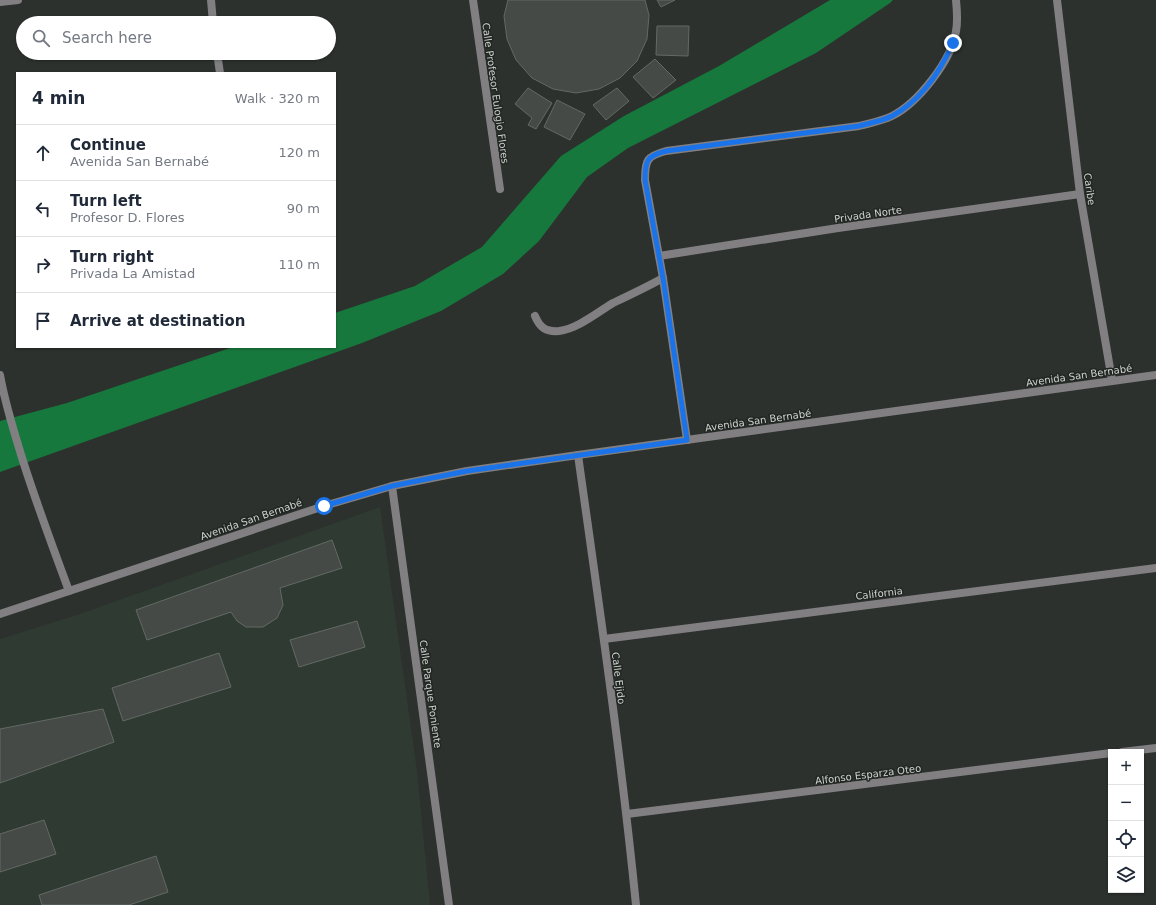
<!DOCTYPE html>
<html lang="en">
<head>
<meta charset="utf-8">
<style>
	body { margin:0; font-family:"DejaVu Sans",sans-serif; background:#f6f6f7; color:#1f2937 }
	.controls { position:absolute; right:12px; bottom:12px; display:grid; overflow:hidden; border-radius:0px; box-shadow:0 1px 3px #0004 }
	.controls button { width:36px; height:36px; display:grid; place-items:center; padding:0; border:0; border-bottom:1px solid #e0e1e3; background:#fff; color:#1f2937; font:20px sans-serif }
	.stop { position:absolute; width:12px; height:12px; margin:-9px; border:3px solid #1a73e8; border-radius:50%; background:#fff }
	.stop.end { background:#1a73e8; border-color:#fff; box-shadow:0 1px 4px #0008 }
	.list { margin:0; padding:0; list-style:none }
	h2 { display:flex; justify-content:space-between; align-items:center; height:52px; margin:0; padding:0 16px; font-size:17px }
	h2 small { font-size:13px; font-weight:400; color:#747a83 }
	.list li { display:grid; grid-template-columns:26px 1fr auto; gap:12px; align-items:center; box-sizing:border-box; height:56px; padding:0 16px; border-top:1px solid #e0e1e3 }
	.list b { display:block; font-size:15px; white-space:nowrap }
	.list p { margin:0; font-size:13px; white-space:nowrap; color:#747a83 }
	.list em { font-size:13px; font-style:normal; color:#747a83 }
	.icon { flex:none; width:22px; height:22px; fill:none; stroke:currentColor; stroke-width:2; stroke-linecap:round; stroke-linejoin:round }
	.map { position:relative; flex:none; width:1156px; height:905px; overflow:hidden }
	.search { position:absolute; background:#fff; box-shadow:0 1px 3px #0004; left:16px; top:16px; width:320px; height:44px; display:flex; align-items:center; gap:10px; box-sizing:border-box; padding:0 14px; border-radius:22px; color:#747a83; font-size:15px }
	.panel { position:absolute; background:#fff; box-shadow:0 1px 3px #0004; left:16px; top:72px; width:320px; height:276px; border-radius:0px }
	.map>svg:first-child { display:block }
</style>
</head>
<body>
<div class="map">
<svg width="1156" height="905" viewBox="0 0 1156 905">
	<rect width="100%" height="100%" fill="#2c312d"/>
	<polygon fill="#2f3a32" points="380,507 417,771 430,905 0,905 0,639 77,615"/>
	<polygon fill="#17783d" points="830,0 893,0 890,3 816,53 628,148 587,177 539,241 503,274 441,311 362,343 0,472 0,421 67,403 233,347 335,347 335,313 415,286 482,247 561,156 624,116 719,66"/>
	<g fill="#454a46" stroke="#636964">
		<polygon points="508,0 645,0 649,15 647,39 637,61 620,78 599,89 576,93 553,89 532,78 516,60 507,39 504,16"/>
		<polygon points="657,0 675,0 661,7"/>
		<polygon points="657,26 689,26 688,56 656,55"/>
		<polygon points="655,59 676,80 653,98 633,77"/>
		<polygon points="528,88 552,103 536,129 528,125 532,118 515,104"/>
		<polygon points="617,88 629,101 606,120 593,105"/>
		<polygon points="557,100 585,114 570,140 544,127"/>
		<polygon points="332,540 342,568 280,588 283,605 277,618 263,627 246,627 237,621 231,612 147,640 136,610"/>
		<polygon points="357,621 365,647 299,667 290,640"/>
		<polygon points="219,653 231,687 123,721 112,688"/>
		<polygon points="103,709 114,742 0,783 0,729"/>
		<polygon points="44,820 56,854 0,872 0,834"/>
		<polygon points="156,856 168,892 129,905 42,905 39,895"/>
	</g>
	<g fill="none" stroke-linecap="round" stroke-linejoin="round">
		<g stroke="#817f82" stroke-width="8">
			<polyline points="211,0 213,23"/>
			<polyline points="473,0 500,189"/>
			<polyline points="1057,0 1080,194 1112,380"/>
			<polyline points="0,2 18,0"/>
			<polyline points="217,53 220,73"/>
			<polyline points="659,256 838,228 1080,194"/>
			<path d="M535,316c5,12 11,16 24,15 18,-2 39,-19 54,-28 17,-8 34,-16 50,-25"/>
			<path d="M0,375c5,29 14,57 23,86 14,44 30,87 46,130"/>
			<path d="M687,440l-24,-162 -18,-98c0,-20 2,-24 21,-29l193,-25c11,-3 23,-5 33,-10 26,-13 60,-56 64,-85 2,-10 1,-21 0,-31"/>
			<path d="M578,455c21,150 43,299 58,450"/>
			<polyline points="392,486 449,905"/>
			<polyline points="0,614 324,506 392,486 467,471 578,455 1156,375"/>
			<polyline points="604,639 1156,568"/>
			<polyline points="1122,752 1156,748"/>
			<polyline points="627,814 1111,753"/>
		</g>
	</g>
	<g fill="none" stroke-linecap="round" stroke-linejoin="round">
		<path stroke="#1a73e8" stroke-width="5" d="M324,506l68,-20 75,-15 220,-31 -24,-162 -18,-98c0,-20 2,-24 21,-29l193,-25c11,-3 23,-5 33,-10 28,-15 48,-44 61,-73"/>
	</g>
	<g text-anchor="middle" stroke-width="3" stroke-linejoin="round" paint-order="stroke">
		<g font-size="10" fill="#cfd2cf" stroke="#222723">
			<text transform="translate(496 93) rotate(82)" y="4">Calle Profesor Eulogio Flores</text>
			<text transform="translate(1090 189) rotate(82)" y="4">Caribe</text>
			<text transform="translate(868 214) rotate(-8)" y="4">Privada Norte</text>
			<text transform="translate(1079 375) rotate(-8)" y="4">Avenida San Bernabé</text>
			<text transform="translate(758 420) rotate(-8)" y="4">Avenida San Bernabé</text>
			<text transform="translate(251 519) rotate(-19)" y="4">Avenida San Bernabé</text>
			<text transform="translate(879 593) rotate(-7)" y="4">California</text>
			<text transform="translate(619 678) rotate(83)" y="4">Calle Ejido</text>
			<text transform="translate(431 694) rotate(82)" y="4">Calle Parque Poniente</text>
			<text transform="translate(868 774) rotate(-7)" y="4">Alfonso Esparza Oteo</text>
		</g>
	</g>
</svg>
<div class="controls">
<button>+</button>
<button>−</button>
<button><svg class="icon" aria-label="locate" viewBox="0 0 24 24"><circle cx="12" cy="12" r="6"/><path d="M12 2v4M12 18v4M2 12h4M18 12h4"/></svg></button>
<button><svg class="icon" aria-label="layers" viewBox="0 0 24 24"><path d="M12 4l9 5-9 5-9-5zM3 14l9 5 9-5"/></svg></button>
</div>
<div class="stop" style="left:324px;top:506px"></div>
<div class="stop end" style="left:953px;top:43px"></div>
<div class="search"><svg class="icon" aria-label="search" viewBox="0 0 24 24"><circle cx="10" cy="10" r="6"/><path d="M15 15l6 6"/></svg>Search here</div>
<section class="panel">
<h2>4 min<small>Walk · 320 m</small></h2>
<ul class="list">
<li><svg class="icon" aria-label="ahead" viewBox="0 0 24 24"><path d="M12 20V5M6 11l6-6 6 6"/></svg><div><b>Continue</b><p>Avenida San Bernabé</p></div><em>120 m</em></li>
<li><svg class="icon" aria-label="left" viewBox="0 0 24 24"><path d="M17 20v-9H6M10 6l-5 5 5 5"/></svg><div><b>Turn left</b><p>Profesor D. Flores</p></div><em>90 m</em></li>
<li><svg class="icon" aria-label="right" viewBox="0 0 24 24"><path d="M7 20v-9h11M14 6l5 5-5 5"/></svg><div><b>Turn right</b><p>Privada La Amistad</p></div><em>110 m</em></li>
<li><svg class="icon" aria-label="arrive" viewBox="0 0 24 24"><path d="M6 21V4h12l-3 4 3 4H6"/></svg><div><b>Arrive at destination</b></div></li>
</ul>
</section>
</div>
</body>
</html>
